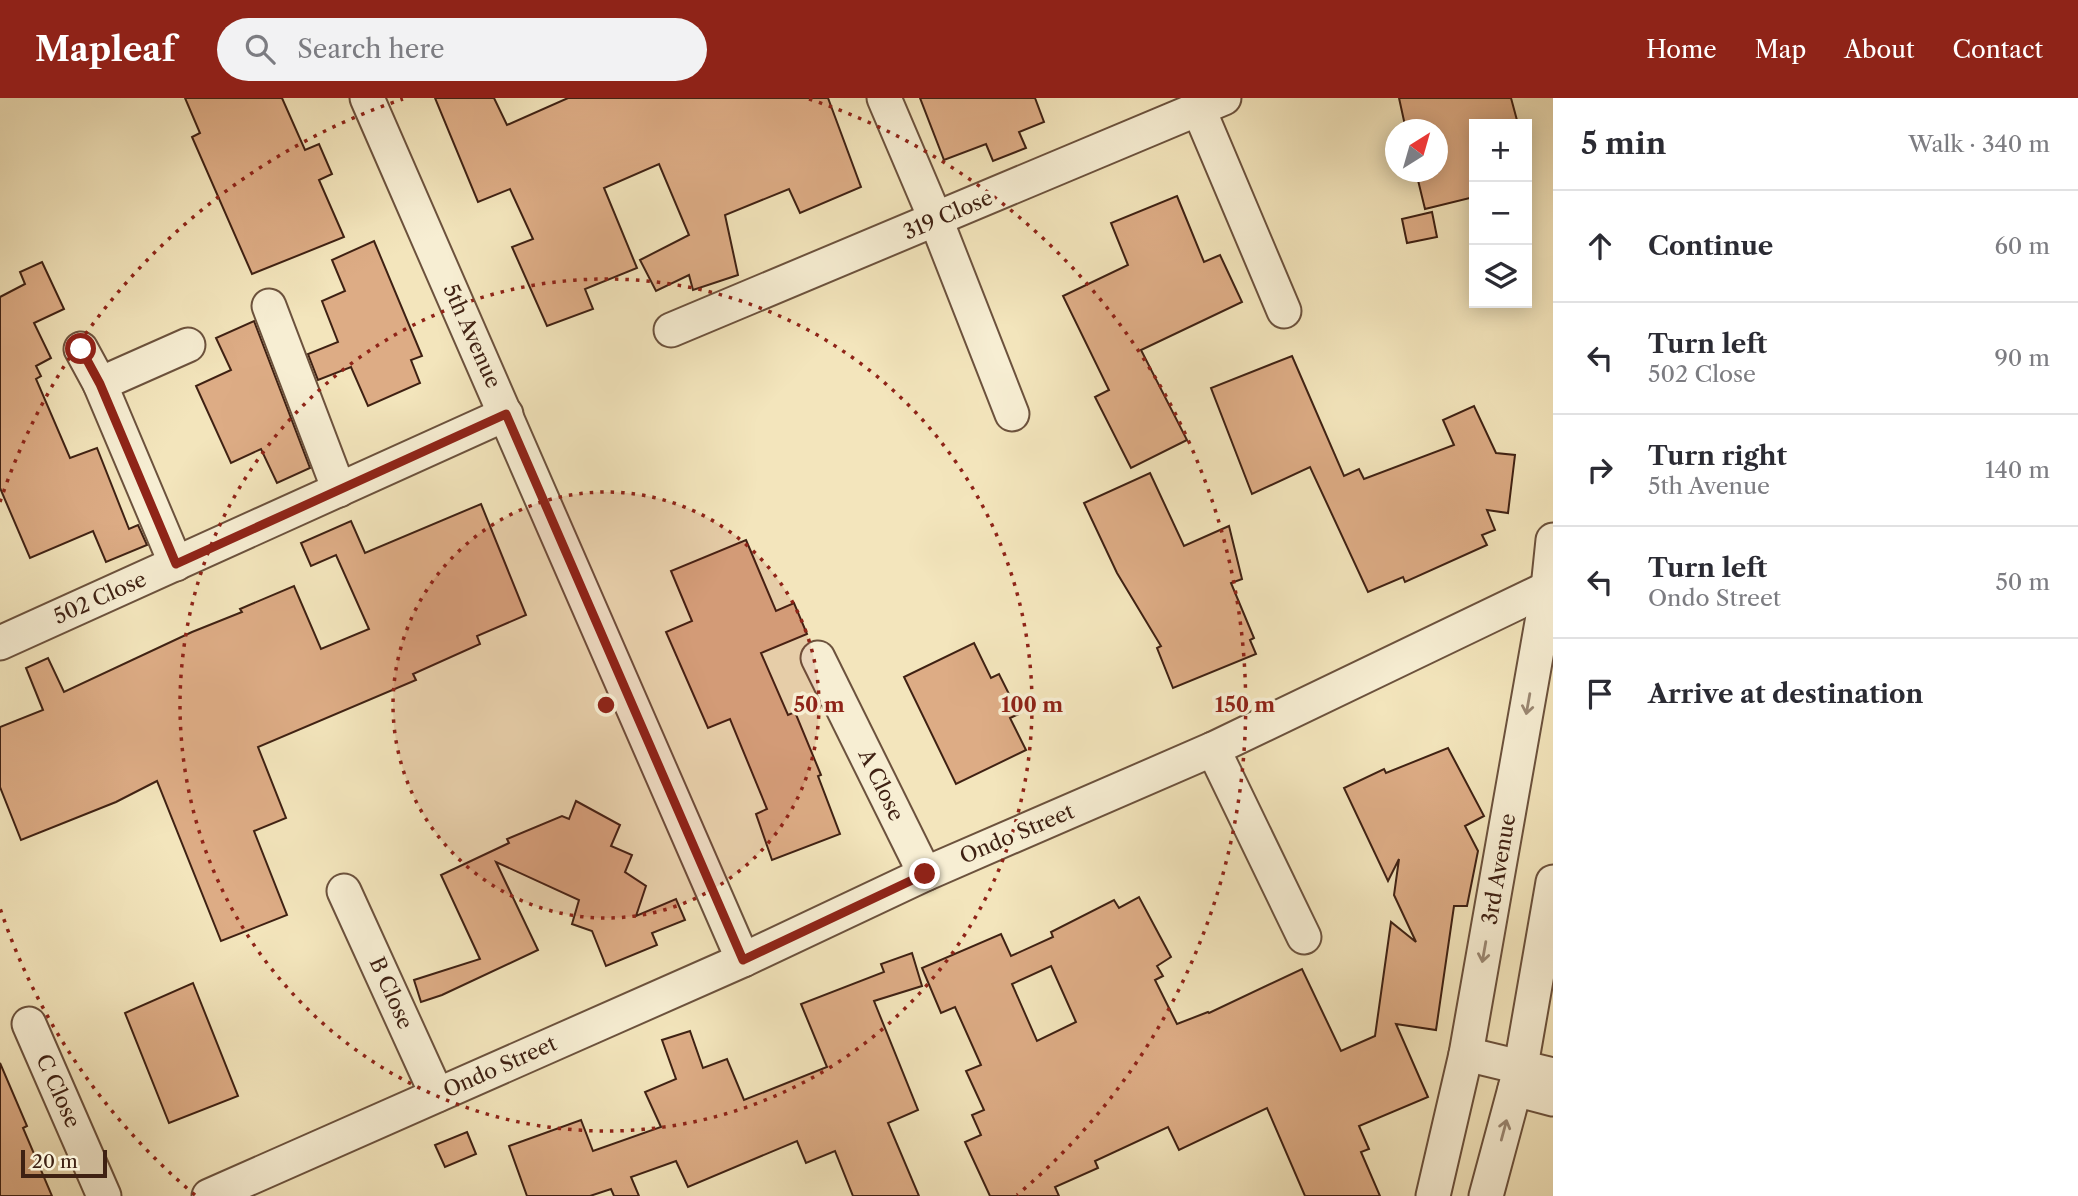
<!DOCTYPE html>
<html lang="en">
<head>
<meta charset="utf-8">
<style>
	body { margin:0; font-family:"Libre Caslon Text",serif; background:#f2f2f3; color:#2b2b33 }
	.controls { position:absolute; right:21px; top:21px; display:grid; overflow:hidden; border-radius:0px; box-shadow:0 4px 18px #0003 }
	.controls button { width:63px; height:63px; display:grid; place-items:center; padding:0; border:0; border-bottom:2px solid #e1e1e2; background:#fff; color:#2b2b33; font:35px sans-serif }
	.compass { position:absolute; left:1385px; top:21px; width:63px; height:63px; border-radius:50%; background:#fff; box-shadow:0 4px 18px #0003; rotate:37deg }
	.scale { position:absolute; left:21px; bottom:18px; width:86px; box-sizing:border-box; padding-left:7px; border:4px solid #3f2113; border-top:0; font-size:19px; line-height:24px; white-space:nowrap; color:#3f2113; -webkit-text-stroke:5px #f7eed3; paint-order:stroke }
	.stop { position:absolute; width:21px; height:21px; margin:-16px; border:5px solid #8f2418; border-radius:50%; background:#fff }
	.stop.end { background:#8f2418; border-color:#fff; box-shadow:0 2px 7px #0008 }
	.list { margin:0; padding:0; list-style:none }
	h2 { display:flex; justify-content:space-between; align-items:center; height:91px; margin:0; padding:0 28px; font-size:30px }
	h2 small { font-size:23px; font-weight:400; color:#7c7c81 }
	.list li { display:grid; grid-template-columns:46px 1fr auto; gap:21px; align-items:center; box-sizing:border-box; height:112px; padding:0 28px; border-top:2px solid #e1e1e2 }
	.list b { display:block; font-size:26px; white-space:nowrap }
	.list p { margin:0; font-size:23px; white-space:nowrap; color:#7c7c81 }
	.list em { font-size:23px; font-style:normal; color:#7c7c81 }
	.icon { flex:none; width:38px; height:38px; fill:none; stroke:currentColor; stroke-width:2; stroke-linecap:round; stroke-linejoin:round }
	.map { position:relative; flex:none; width:1553px; height:1098px; overflow:hidden }
	header { display:flex; align-items:center; gap:42px; box-sizing:border-box; height:98px; padding:0 35px; background:#8f2418; color:#fff }
	header strong { font-size:33px }
	nav { display:flex; gap:38px; margin-inline-start:auto; font-size:24px }
	.search { width:490px; height:63px; background:#f2f2f3; display:flex; align-items:center; gap:18px; box-sizing:border-box; padding:0 24px; border-radius:38px; color:#7c7c81; font-size:26px }
	main { display:flex }
	aside { flex:1; background:#fff }
	.map>svg:first-child { display:block }
</style>
</head>
<body>
<header>
<strong>Mapleaf</strong>
<div class="search"><svg class="icon" aria-label="search" viewBox="0 0 24 24"><circle cx="10" cy="10" r="6"/><path d="M15 15l6 6"/></svg>Search here</div>
<nav><a>Home</a><a>Map</a><a>About</a><a>Contact</a></nav>
</header>
<main>
<div class="map">
<svg width="1553" height="1098" viewBox="0 0 1553 1098">
	<rect width="100%" height="100%" fill="#f3e5bc"/>
	<filter id="stains"><feTurbulence type="fractalNoise" baseFrequency=".00286" numOctaves="4"/><feColorMatrix values="0 0 0 0 .2 0 0 0 0 .09 0 0 0 0 .02 0 0 0 .5 -.17"/></filter>
	<radialGradient id="worn" r=".72"><stop offset=".6" stop-color="#630" stop-opacity="0"/><stop offset="1" stop-color="#630" stop-opacity=".3"/></radialGradient>
	<g fill="#ddac85" stroke="#3f2113" stroke-width="2" fill-rule="evenodd">
		<polygon points="185,0 282,0 305,52 319,46 332,76 319,82 344,139 252,176 192,39 200,35"/>
		<polygon points="435,0 494,0 507,27 568,0 828,0 861,89 800,115 789,91 725,117 738,177 693,192 689,177 656,193 640,162 689,137 659,66 604,90 637,170 585,191 593,211 547,228 512,149 533,141 510,91 478,104"/>
		<polygon points="920,0 1035,0 1044,24 1019,34 1026,50 993,63 986,46 944,62"/>
		<polygon points="1399,0 1511,0 1518,26 1474,26 1474,99 1425,111 1416,74 1438,74 1438,32 1406,32"/>
		<polygon points="1177,98 1204,164 1220,157 1242,204 1141,252 1187,342 1131,370 1095,299 1109,292 1063,198 1128,167 1111,125"/>
		<polygon points="1432,114 1437,139 1407,145 1402,121"/>
		<polygon points="374,143 422,258 411,262 420,285 368,308 351,269 318,282 308,256 338,244 322,203 345,193 332,162"/>
		<polygon points="42,164 64,211 34,225 51,260 36,268 41,278 36,281 70,360 97,350 129,431 138,427 147,447 106,464 93,433 30,460 0,390 0,199 25,186 20,174"/>
		<polygon points="254,223 310,370 277,385 261,351 231,365 196,288 231,272 216,240"/>
		<polygon points="1292,258 1344,378 1359,371 1364,381 1454,347 1443,322 1474,308 1496,355 1515,357 1508,415 1487,412 1495,432 1482,437 1487,447 1405,484 1403,479 1368,494 1310,369 1252,396 1211,290"/>
		<polygon points="1150,375 1184,448 1229,428 1242,481 1231,485 1254,540 1250,542 1256,556 1173,590 1157,550 1161,548 1117,475 1084,405"/>
		<polygon points="481,406 526,517 477,538 480,546 413,576 416,582 258,649 286,720 254,733 287,817 221,843 157,683 116,704 21,742 0,689 0,629 43,612 26,570 48,560 64,594 192,534 242,514 240,511 294,488 321,551 369,531 336,457 311,468 301,445 351,423 365,455"/>
		<polygon points="746,442 776,513 794,505 807,536 761,555 788,617 795,614 821,677 818,678 840,736 772,762 756,716 767,711 730,621 708,630 666,534 692,523 671,473"/>
		<polygon points="974,545 991,580 999,576 1019,616 1010,620 1026,652 956,686 904,579"/>
		<path d="M1448,650l36,68 -19,10 13,25 -11,55h-13l-18,124 -40,-6 32,73 -69,29 10,23 -8,3 19,44h-75l-38,-88 -88,42 -11,-23 -73,34 3,7 -43,19 4,9h-69l-25,-54 16,-7 -9,-20 12,-5 -18,-39 15,-6 -26,-58 -14,6 -19,-45 79,-34 10,22 42,-19 -2,-5 63,-32 5,8 20,-11 32,60 -14,9 6,10 -8,4 22,44 31,-12 1,1 93,-44 39,82 34,-15 16,-114 25,20 -22,-47 5,-36 -11,22 -44,-93 40,-19 2,4zM1051,868l25,56 -39,19 -25,-57z"/>
		<polygon points="576,703 620,727 611,748 632,757 625,774 646,788 636,818 676,801 685,822 652,835 657,847 606,868 592,833 572,826 579,802 496,764 538,852 442,897 421,904 414,882 480,861 441,777 509,745 507,741 562,718 569,721"/>
		<polygon points="912,855 922,888 874,903 918,1012 888,1025 919,1098 853,1098 835,1053 806,1065 797,1043 688,1089 676,1063 631,1079 639,1098 614,1098 611,1091 590,1098 527,1098 509,1048 581,1022 593,1053 661,1029 645,994 676,981 662,942 690,933 703,970 727,961 744,1002 827,969 801,906 884,874 881,866"/>
		<polygon points="193,885 238,998 169,1025 125,915"/>
		<polygon points="0,965 27,1028 23,1030 52,1098 0,1098"/>
		<polygon points="467,1034 476,1056 445,1069 435,1047"/>
	</g>
	<g fill="none" stroke-linecap="round" stroke-linejoin="round">
		<g stroke="#6c523d" stroke-width="37">
			<g id="minor">
				<polyline points="367,0 743,862"/>
				<polyline points="884,0 936,122 1012,316"/>
				<polyline points="1199,12 1284,213"/>
				<polyline points="269,208 339,392"/>
				<polyline points="671,232 1224,0"/>
				<polyline points="81,251 100,286 176,466"/>
				<polyline points="100,286 188,247"/>
				<polyline points="0,545 506,316"/>
				<polyline points="818,560 925,776"/>
				<polyline points="1213,651 1304,839"/>
				<polyline points="344,793 437,997"/>
				<polyline points="29,926 104,1098"/>
				<polyline points="1466,956 1553,977"/>
				<polyline points="1515,991 1553,1001"/>
				<polyline points="209,1098 743,862 925,776 1213,651 1548,490 1553,490"/>
				<polyline points="1433,1098 1466,956 1548,490 1553,442"/>
				<polyline points="1486,1098 1521,968 1553,784"/>
			</g>
		</g>
		<use href="#minor" stroke="#f7eed3" stroke-width="33"/>
	</g>
	<defs><path id="oneway-shaft" d="M-6 0H5M1.5-3L5.5 0L1.5 3" fill="none" stroke-width="1.6" stroke-linecap="round" stroke-linejoin="round" transform="scale(1.75)"/></defs>
	<g stroke="#9b8873">
		<use href="#oneway-shaft" transform="translate(1528 606) rotate(100)"/>
		<use href="#oneway-shaft" transform="translate(1484 854) rotate(100)"/>
		<use href="#oneway-shaft" transform="translate(1504 1032) rotate(-75)"/>
	</g>
	<g fill="none" stroke-linecap="round" stroke-linejoin="round">
		<polyline stroke="#8f2418" stroke-width="9" points="81,251 100,286 176,466 506,316 743,862 925,776"/>
	</g>
	<circle cx="606" cy="607" r="213" fill="#8f2418" fill-opacity=".12"/>
	<g fill="none" stroke="#8f2418" stroke-width="3.5" stroke-dasharray="3.5 7">
		<circle cx="606" cy="607" r="213"/>
		<circle cx="606" cy="607" r="426"/>
		<path d="M195 1097A639 639 0 0 1 0 810M0 404A639 639 0 0 1 403 1M809 1A639 639 0 0 1 1017 1097"/>
	</g>
	<g text-anchor="middle" stroke-width="7" stroke-linejoin="round" paint-order="stroke">
		<g font-size="21" fill="#3f2113" stroke="#f7eed3">
			<text transform="translate(948 117) rotate(-23)" y="7">319 Close</text>
			<text transform="translate(472 238) rotate(66)" y="7">5th Avenue</text>
			<text transform="translate(100 500) rotate(-24)" y="7">502 Close</text>
			<text transform="translate(881 687) rotate(64)" y="7">A Close</text>
			<text transform="translate(1017 736) rotate(-23)" y="7">Ondo Street</text>
			<text transform="translate(1499 771) rotate(-80)" y="7">3rd Avenue</text>
			<text transform="translate(391 895) rotate(66)" y="7">B Close</text>
			<text transform="translate(500 969) rotate(-24)" y="7">Ondo Street</text>
			<text transform="translate(58 993) rotate(66)" y="7">C Close</text>
		</g>
	</g>
	<circle cx="606" cy="607" r="10" fill="#8f2418" stroke="#f7eed3" stroke-width="3.5"/>
	<g font-size="21" text-anchor="middle" font-weight="bold" fill="#8f2418" stroke="#f7eed3" stroke-width="7" stroke-linejoin="round" paint-order="stroke">
		<text x="819" y="614">50 m</text>
		<text x="1032" y="614">100 m</text>
		<text x="1245" y="614">150 m</text>
	</g>
	<rect width="100%" height="100%" filter="url(#stains)"/>
	<rect width="100%" height="100%" fill="url(#worn)"/>
</svg>
<div class="controls">
<button>+</button>
<button>−</button>
<button><svg class="icon" aria-label="layers" viewBox="0 0 24 24"><path d="M12 4l9 5-9 5-9-5zM3 14l9 5 9-5"/></svg></button>
</div>
<svg class="compass" viewBox="-18 -18 36 36"><path d="M0-13l5 13h-10z" fill="#e53935"/><path d="M0 13l5-13h-10z" fill="#7c7c81"/></svg>
<div class="scale">20 m</div>
<div class="stop" style="left:81px;top:251px"></div>
<div class="stop end" style="left:925px;top:776px"></div>
</div>
<aside>
<h2>5 min<small>Walk · 340 m</small></h2>
<ul class="list">
<li><svg class="icon" aria-label="ahead" viewBox="0 0 24 24"><path d="M12 20V5M6 11l6-6 6 6"/></svg><div><b>Continue</b></div><em>60 m</em></li>
<li><svg class="icon" aria-label="left" viewBox="0 0 24 24"><path d="M17 20v-9H6M10 6l-5 5 5 5"/></svg><div><b>Turn left</b><p>502 Close</p></div><em>90 m</em></li>
<li><svg class="icon" aria-label="right" viewBox="0 0 24 24"><path d="M7 20v-9h11M14 6l5 5-5 5"/></svg><div><b>Turn right</b><p>5th Avenue</p></div><em>140 m</em></li>
<li><svg class="icon" aria-label="left" viewBox="0 0 24 24"><path d="M17 20v-9H6M10 6l-5 5 5 5"/></svg><div><b>Turn left</b><p>Ondo Street</p></div><em>50 m</em></li>
<li><svg class="icon" aria-label="arrive" viewBox="0 0 24 24"><path d="M6 21V4h12l-3 4 3 4H6"/></svg><div><b>Arrive at destination</b></div></li>
</ul>
</aside>
</main>
</body>
</html>
